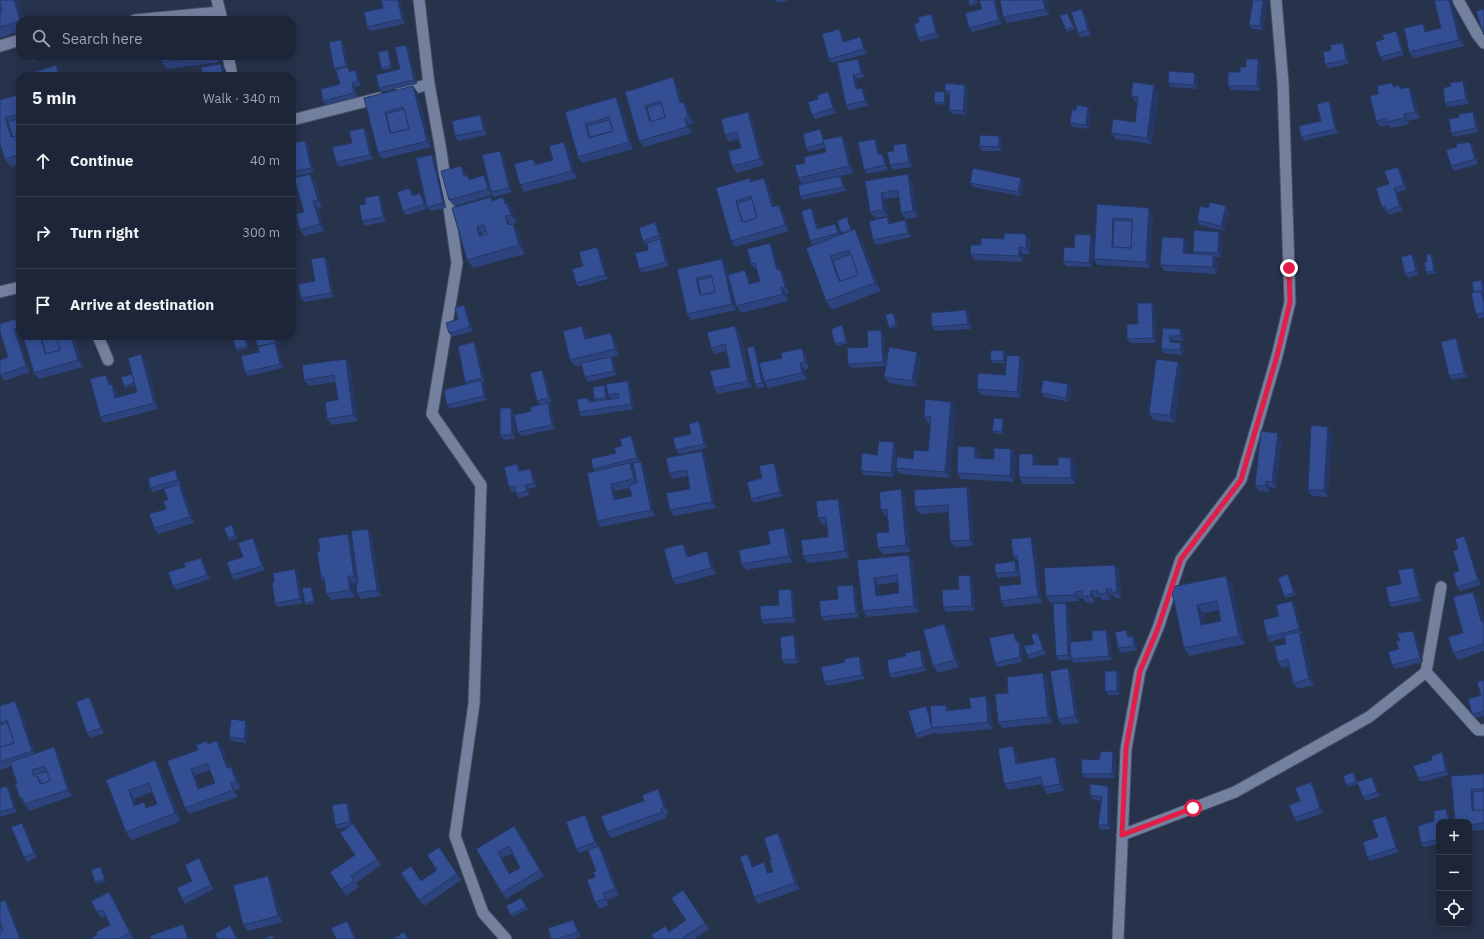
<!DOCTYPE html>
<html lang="en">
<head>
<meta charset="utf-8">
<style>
	body { margin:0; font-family:"IBM Plex Sans",sans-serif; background:#252e40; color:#f1f3f6 }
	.controls { position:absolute; right:12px; bottom:12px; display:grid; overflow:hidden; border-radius:8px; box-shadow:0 2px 10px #0003 }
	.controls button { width:36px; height:36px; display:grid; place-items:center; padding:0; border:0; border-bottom:1px solid #3b4353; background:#1d2638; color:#f1f3f6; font:20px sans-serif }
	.stop { position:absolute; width:12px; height:12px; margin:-9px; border:3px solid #e11d48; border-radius:50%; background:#fff }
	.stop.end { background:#e11d48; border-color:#fff; box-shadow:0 1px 4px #0008 }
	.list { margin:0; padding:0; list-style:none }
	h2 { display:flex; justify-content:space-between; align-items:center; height:52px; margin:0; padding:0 16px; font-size:17px }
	h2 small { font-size:13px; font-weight:400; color:#a0a5ae }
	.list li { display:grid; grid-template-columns:26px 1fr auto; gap:12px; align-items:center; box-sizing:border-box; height:72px; padding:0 16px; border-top:1px solid #3b4353 }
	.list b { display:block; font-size:15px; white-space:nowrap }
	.list em { font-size:13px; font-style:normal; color:#a0a5ae }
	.icon { flex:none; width:22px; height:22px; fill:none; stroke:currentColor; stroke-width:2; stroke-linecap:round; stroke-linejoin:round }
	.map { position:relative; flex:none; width:1484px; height:939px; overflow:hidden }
	.search { position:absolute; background:#1d2638; box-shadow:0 2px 10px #0003; left:16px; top:16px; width:280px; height:44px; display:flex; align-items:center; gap:10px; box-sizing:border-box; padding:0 14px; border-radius:12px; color:#a0a5ae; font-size:15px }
	.panel { position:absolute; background:#1d2638; box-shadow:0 2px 10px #0003; left:16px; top:72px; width:280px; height:268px; border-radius:12px }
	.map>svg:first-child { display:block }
</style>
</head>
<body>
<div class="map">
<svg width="1484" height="939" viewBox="0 0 1484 939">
	<rect width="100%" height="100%" fill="#27324b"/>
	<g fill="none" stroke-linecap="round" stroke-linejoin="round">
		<g stroke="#464f65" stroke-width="13">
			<g id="minor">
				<polyline points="217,0 222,20"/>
				<polyline points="419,0 429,84 441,151 457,263 432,414 481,485 474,704 455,836 483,913 506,939"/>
				<polyline points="1458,0 1477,34 1484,43"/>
				<polyline points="135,20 220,12"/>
				<polyline points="0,46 20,40"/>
				<polyline points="228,56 232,76"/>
				<polyline points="401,92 429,84"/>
				<polyline points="292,120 379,98"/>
				<polyline points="0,292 20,287"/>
				<polyline points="98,336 108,360"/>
				<polyline points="1426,672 1478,730 1484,730"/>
				<polyline points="1122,835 1235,792 1369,717 1426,672 1441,587"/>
				<polyline points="1118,939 1126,749 1140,671 1158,628 1181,559 1241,480 1277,356 1290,302 1283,83 1276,0"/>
			</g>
		</g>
		<use href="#minor" stroke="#74819e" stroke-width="11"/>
	</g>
	<g fill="#2c437e" fill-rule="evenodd">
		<polygon points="0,0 20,20 20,31 0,38"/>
		<polygon points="381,0 400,0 405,24 370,31 367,27 383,8"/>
		<polygon points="775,0 789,0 778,3"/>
		<polygon points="977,0 978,3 970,6 969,4"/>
		<polygon points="979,0 996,0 1002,24 972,32 969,28 982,9"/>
		<polygon points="1047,0 1049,15 1007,23 1003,17"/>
		<polygon points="1435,0 1452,0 1464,46 1414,58 1409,52 1427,30 1428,31 1441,28"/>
		<polygon points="1267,2 1263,30 1252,29 1249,25"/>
		<polygon points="1067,13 1075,29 1067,32 1066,30"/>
		<polygon points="931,14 934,18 939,37 921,42 918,38 919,22"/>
		<polygon points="1085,14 1091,35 1081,38 1078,33"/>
		<polygon points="1396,31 1399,35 1404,55 1383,61 1380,57 1384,39"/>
		<polygon points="842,33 845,41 863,41 867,54 832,63 829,59"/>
		<polygon points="1343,43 1346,47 1349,64 1328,68 1325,64 1331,50"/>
		<polygon points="344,44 349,68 351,71 358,74 361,86 355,87 357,97 326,105 323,101 340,84 337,72 334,68"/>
		<polygon points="406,45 409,49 417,84 382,92 379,88 400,69"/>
		<polygon points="388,50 389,52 392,68 383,70 381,68"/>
		<polygon points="28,56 43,56 43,58 31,62"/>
		<polygon points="161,56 219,56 220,62 167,69 162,62"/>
		<polygon points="1258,59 1261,63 1260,91 1231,90 1228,86 1240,72 1246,67"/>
		<polygon points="837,63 861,63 864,77 856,79 858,89 862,88 865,92 868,106 849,110 846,105"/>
		<polygon points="1198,77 1197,89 1171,87 1168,83"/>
		<polygon points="677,84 683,103 684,102 689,109 693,123 689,124 692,133 644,147 639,141 625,92"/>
		<polygon points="1399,85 1402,89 1409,87 1414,93 1420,118 1408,121 1409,124 1391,128 1388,125 1380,127 1376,121 1378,94 1394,87"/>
		<polygon points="1466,85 1469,104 1448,107 1445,103"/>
		<polygon points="413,86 418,93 431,147 382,159 378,153 364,98"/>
		<polygon points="968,89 966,115 952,114 949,110 950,95 948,95 945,91"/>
		<polygon points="292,91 296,109 292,110"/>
		<polygon points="1159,91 1152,144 1116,139 1111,133 1135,122 1138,103 1136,102 1131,96"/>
		<polygon points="828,92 831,96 836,113 815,119 812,115 818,99"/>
		<polygon points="945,92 946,94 945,105 936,104 934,102"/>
		<polygon points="20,94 20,164 11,167 5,159 0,100"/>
		<polygon points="616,97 621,104 633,149 582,163 578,157 565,112"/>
		<polygon points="1332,105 1338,133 1304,141 1301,137 1321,121"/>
		<polygon points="1088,107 1091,111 1089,129 1073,127 1070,123 1076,110"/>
		<polygon points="748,112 752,119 764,165 737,173 732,166 741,148 739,139 729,142 725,135"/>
		<polygon points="480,115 483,119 487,135 458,141 455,136"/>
		<polygon points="1476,116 1479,132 1454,137 1451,133 1459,117"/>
		<polygon points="364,128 367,132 373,159 339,167 336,162"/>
		<polygon points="823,134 825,140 846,143 853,173 840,176 843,180 846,191 803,200 800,196 802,184 798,178 805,163 826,152 825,148 809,152 806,148"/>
		<polygon points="875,139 878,143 880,155 882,154 885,158 888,170 867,174 864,170"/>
		<polygon points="1002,140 1002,151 982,151 979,146"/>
		<polygon points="305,141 308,145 314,172 292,177 292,143"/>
		<polygon points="564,142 569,148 577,178 524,192 520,185 533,159 537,164 553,160"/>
		<polygon points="1470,142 1473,146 1478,164 1454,171 1451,166"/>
		<polygon points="906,143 909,147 912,167 893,170 890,165"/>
		<polygon points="432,155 435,159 446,208 430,211 427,207"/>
		<polygon points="503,155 512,192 494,197 491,193 492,195 454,206 449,200 465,172 466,175 471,179 484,175 488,182"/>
		<polygon points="1401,171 1407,189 1397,193 1403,211 1389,215 1386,211 1385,211 1382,207 1389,184"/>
		<polygon points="310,174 315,180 322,207 318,208 324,231 304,236 300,230"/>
		<polygon points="750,178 752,181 768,184 774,206 783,211 789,231 735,247 731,241 716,188"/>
		<polygon points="912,180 918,217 906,219 901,213 899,197 885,199 888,216 875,218 870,212 865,181"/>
		<polygon points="1024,182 1021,196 973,187 970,183"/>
		<polygon points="413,192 414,195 420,193 423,198 427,209 406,215 403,211"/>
		<polygon points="379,195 382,199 386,221 365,226 362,221 366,204"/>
		<polygon points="503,197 513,211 517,223 513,224 519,232 525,254 473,268 467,260 452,208 493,200"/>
		<polygon points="1097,204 1153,214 1150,268 1098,265 1094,259"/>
		<polygon points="811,208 814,212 819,229 838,228 840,235 842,234 841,233 848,220 852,231 861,238 881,291 832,310 826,301 813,245 810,241"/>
		<polygon points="1208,208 1229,211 1224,231 1200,225 1197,220"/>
		<polygon points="887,217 890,221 891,223 905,220 908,224 911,237 876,245 873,240"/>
		<polygon points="655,222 658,227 662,240 661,240 663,244 669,266 642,273 639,269 648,250 647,244 646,245 643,241"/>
		<polygon points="1219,232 1222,236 1221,257 1215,257 1218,261 1217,274 1165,271 1160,265 1184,238 1189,244 1188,254 1195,254 1193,252"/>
		<polygon points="1094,240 1092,267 1066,266 1063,261 1074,248"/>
		<polygon points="1031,241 1030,254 1023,254 1023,262 975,260 970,254 981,245"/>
		<polygon points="597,247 600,251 608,279 579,287 576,283"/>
		<polygon points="774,249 779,269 784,275 789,293 786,294 788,301 741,313 736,306 732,289 736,310 691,320 687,314 677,269 722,259 727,265 729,274 745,270 749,277 751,284 760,281 757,270 756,270 751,264"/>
		<polygon points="1433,256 1436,273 1427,275 1426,272 1427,262"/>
		<polygon points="1415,258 1419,275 1408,278 1405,274"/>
		<polygon points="328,261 334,297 304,302 301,298 315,281"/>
		<polygon points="1483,282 1484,288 1484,292 1482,292 1484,295 1484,317 1479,319 1476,314 1474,292"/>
		<polygon points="1155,307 1156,343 1130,343 1127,339 1138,324"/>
		<polygon points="467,310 473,331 452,337 449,333"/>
		<polygon points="966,310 969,314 971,329 935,331 932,327"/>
		<polygon points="893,313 894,315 898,326 890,329 889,327"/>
		<polygon points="20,325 20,335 18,336 30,372 4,381 0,375 0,360 8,357 0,332"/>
		<polygon points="843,328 848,343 837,346 835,344"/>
		<polygon points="1163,328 1184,333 1183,341 1173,340 1173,342 1181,343 1184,347 1183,355 1164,353 1161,349"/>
		<polygon points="586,332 588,339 615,339 619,355 611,357 614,361 617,375 588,382 585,377 582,365 575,366 570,360"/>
		<polygon points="740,332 752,387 718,394 714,388 730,367 726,351 715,354 711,348"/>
		<polygon points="884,334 886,366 851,368 848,364 868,347"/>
		<polygon points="23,336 74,336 83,367 39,379 34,373"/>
		<polygon points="255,336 276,336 277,347 283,368 248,376 245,372 259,352 258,347 257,346"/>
		<polygon points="246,338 248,348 237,351 236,349"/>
		<polygon points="1456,338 1459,343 1467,377 1452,380 1449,376"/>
		<polygon points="477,347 485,383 483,383 487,400 450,409 447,405 467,384 465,382"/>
		<polygon points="757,351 759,363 806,354 809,368 805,370 807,379 768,388 764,381 760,365 765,387 758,388 755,384"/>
		<polygon points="1005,352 1005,363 992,363 991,361"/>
		<polygon points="141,354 146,361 158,409 104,423 100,417 111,381 111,384 112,384 116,390 118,397 137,392 135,385 125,388 124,386 133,376"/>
		<polygon points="1020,356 1024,362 1021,398 981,395 977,389 1005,375"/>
		<polygon points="921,358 916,387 889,383 884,377"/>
		<polygon points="350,365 358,421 332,425 327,419 338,400 335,382 309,386 304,380"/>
		<polygon points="1182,368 1175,423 1153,420 1149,413"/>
		<polygon points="542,370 545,375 552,402 540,405 548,403 551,407 555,429 521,436 518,432 531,411 540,405 537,401"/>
		<polygon points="1068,384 1071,388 1069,402 1044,397 1041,393"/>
		<polygon points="604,385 606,387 608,400 619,398 611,399 608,395 631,386 634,409 582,417 579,412 588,398 591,402 596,401 594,399"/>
		<polygon points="951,402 956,408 950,478 900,474 896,468 928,451 931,423 928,423 924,417"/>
		<polygon points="511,408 514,412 515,439 503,440 500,435"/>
		<polygon points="1005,421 1003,434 994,433 992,431"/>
		<polygon points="702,426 707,448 679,454 676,450 691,434"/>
		<polygon points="1328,427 1332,434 1328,497 1312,496 1308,490"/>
		<path d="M631,436l3,5 6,21h1l4,6 10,48 -54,11 -4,-6 -2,-50 -2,-2 23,-16zM631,464h2l1,5zM630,488l2,8 -15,3 -2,-8z"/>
		<polygon points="1282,440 1276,488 1270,487 1270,492 1259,491 1255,485"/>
		<polygon points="897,447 894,477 864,475 861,471 877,455"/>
		<polygon points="1011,449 1016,456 1014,482 961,479 957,473 980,453 979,459 994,459"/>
		<polygon points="706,457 716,508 674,516 670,510 690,489 688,476 673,479 669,473"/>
		<polygon points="1071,458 1076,464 1076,484 1023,484 1019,477 1038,460 1038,465 1058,465"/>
		<polygon points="517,464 520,468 521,471 533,473 537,487 528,489 530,495 519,498 516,494 516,491 512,492 509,487"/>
		<polygon points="777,468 783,496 754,503 751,499 762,478"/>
		<polygon points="175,470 178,474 181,484 180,484 184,490 194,523 158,534 154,528 166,509 168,500 165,488 153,492 150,488"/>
		<polygon points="901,489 905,496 911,552 883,554 878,548 889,532 888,516 886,516 881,510"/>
		<polygon points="971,493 974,546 954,547 950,541 948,512 920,514 915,507"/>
		<polygon points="838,499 843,505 849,558 808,563 803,556 828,537 826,524 822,524 818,518"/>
		<polygon points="232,525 234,527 237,538 229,541 228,538"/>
		<polygon points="789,534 793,562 746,570 741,564 770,544"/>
		<polygon points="372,535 381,596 361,599 357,593 358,582 353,583 355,597 331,600 326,594 325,584 321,578 320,551 352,540"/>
		<polygon points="1464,536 1467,540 1481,585 1460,591 1457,587 1459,571 1458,549"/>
		<polygon points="253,538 256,542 265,570 234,580 231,575 243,557"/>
		<polygon points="1035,544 1042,603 1005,607 1001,601 1021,584 1018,562 1013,556"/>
		<polygon points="688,550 689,556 707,551 711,558 716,574 676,585 672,579"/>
		<path d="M909,555l4,6 6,51 -52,5 -4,-6 -6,-51zM898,582l1,11 -19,3 -2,-11z"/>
		<polygon points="201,558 204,562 210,579 176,590 173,586 185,567"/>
		<polygon points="1015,561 1018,566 1019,576 998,578 995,573"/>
		<polygon points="1115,565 1120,571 1121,598 1116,598 1113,595 1110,595 1111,600 1102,600 1100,597 1095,597 1095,602 1086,603 1083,598 1079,598 1079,601 1050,603 1046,596"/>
		<polygon points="1413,568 1416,572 1422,601 1392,607 1389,603 1401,584"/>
		<polygon points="295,569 298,574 303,603 278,607 275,603 274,582"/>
		<polygon points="1288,574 1289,577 1296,595 1286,598 1284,596"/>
		<polygon points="970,575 973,580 975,610 946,612 943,607"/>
		<path d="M1226,576l6,8 13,60 -56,12 -5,-8 -13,-61zM1219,610l2,11 -16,3 -2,-11z"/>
		<polygon points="853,585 856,589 859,617 824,621 821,617"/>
		<polygon points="313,589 315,603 306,605 305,603"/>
		<polygon points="791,589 794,594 796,622 764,624 761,620 779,605"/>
		<polygon points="1478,598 1484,623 1484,651 1458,660 1453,653 1463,633"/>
		<polygon points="1292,601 1295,605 1302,634 1301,634 1304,638 1314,685 1298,689 1293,683 1290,666 1282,668 1278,662 1286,644 1284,638 1270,642 1267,637 1279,616"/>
		<polygon points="1066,603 1069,607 1071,642 1092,640 1109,634 1112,660 1074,663 1071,659 1071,660 1059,660 1056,656"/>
		<polygon points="944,624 949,630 959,667 938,673 933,666"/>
		<polygon points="1038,634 1041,638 1046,654 1030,659 1027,655 1034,644"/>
		<polygon points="1129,634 1130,637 1136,641 1137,650 1121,653 1118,648"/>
		<polygon points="1416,636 1423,662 1395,669 1392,665 1399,649 1400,641"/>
		<polygon points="1016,637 1018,642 1022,646 1023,662 998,667 995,663"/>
		<polygon points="797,640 799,663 785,664 782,660"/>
		<polygon points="923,654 926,671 892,678 889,674"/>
		<polygon points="862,660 865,679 827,686 824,682"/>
		<polygon points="1117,671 1120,676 1120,695 1108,695 1105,691"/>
		<polygon points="1043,673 1048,679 1052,723 1002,728 998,722 1008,693"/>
		<polygon points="1072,675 1079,723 1062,725 1058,719"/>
		<polygon points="1484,680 1484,716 1475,718 1472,714 1481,695"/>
		<polygon points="89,697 92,701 104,733 90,738 87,733"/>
		<polygon points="15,701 20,708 35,753 58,753 72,796 29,811 20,798 17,783 12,766 0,770 0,706"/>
		<polygon points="990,703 993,729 937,734 935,732 935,733 918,738 915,734 926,706 929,711 932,720 946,705 950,710 971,708"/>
		<polygon points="249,726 247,743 232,741 229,737"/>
		<path d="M207,741l2,3 8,-3 5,6 7,20h2l5,6 5,15 -6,2 3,7 -49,17 -4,-6 -18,-47 31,-11zM210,770l5,13 -15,5 -5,-13z"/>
		<polygon points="1113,752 1116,757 1115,778 1085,778 1082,774 1099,760"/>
		<polygon points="1017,753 1019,763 1055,757 1059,763 1064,791 1047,794 1043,787 1042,784 1008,790 1004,784"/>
		<polygon points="1445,757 1449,775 1421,782 1418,778"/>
		<path d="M155,760l6,9 20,52 -49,19 -6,-8 -20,-52zM152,792l5,12 -10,4 -10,-3 -3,-6z"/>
		<polygon points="1353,772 1355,775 1358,784 1348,787 1346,785"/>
		<polygon points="1484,774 1484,830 1469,831 1469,822 1451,776"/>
		<polygon points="1374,781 1380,796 1366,801 1363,797"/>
		<polygon points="7,786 10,790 17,812 0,817 0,788"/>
		<polygon points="1108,786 1111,791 1111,829 1101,830 1098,825 1101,801 1093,799 1090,795"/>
		<polygon points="1314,786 1323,813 1297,822 1294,818 1300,801"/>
		<polygon points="662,796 669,814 665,815 667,818 611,838 607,832"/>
		<polygon points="347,803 350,807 353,824 381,865 356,883 359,887 346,896 330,872 355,855 348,827 338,829 335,825"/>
		<polygon points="1449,814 1451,822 1439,822 1439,844 1424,847 1421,843 1434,821"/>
		<polygon points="588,819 598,846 599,846 604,852 619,895 607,900 609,905 600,909 595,902 595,877 596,871 588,850 579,853 576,849"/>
		<polygon points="1389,820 1399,852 1370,861 1367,857 1378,837"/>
		<polygon points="25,827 37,857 27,862 24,857"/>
		<path d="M519,832l25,44 -38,23 -4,-6 -26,-44zM513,853l7,15 -10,6 -8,-16z"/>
		<polygon points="783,840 800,889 758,904 754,897 752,860 754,866 768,869 769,873 773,872 771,860"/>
		<polygon points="439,847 461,880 424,906 401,873 421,881 437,870"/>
		<polygon points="199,858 202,863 214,889 185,904 182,899 192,881"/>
		<polygon points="100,867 102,869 106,881 97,884 95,882"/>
		<polygon points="268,876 272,883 283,922 248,931 243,925"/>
		<polygon points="683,890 709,929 694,939 654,939 669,932 686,920"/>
		<polygon points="109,892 113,898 134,939 90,939 97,935 110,925 106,916 102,919 97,912"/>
		<polygon points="523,900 528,909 512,917 511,915"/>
		<polygon points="573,920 576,924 581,936 573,939 551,939"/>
	</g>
	<g fill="#243766">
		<polygon points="14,0 18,0 24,20 20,20"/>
		<polygon points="398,0 400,0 405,24 402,19"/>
		<polygon points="994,0 996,0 1002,24 999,20"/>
		<polygon points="1043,0 1047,0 1049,15 1045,9"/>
		<polygon points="1263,0 1265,0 1267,2 1263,30 1260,26"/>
		<polygon points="1449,0 1452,0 1464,46 1459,40"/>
		<polygon points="1082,9 1085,14 1091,35 1088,30"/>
		<polygon points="931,14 934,18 939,37 936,33"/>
		<polygon points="1423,24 1427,30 1429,38 1425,32"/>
		<polygon points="839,29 842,33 846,46 843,42"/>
		<polygon points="1396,31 1399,35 1404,55 1402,51"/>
		<polygon points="860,37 863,41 867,54 864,49"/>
		<polygon points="341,40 344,44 349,68 351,71 349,72 348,68 346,66"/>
		<polygon points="1343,43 1346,47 1349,64 1346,60"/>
		<polygon points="406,45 409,49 417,84 414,80"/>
		<polygon points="388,50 389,52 392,68 391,66"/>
		<polygon points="216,56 219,56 220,62"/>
		<polygon points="858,59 861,63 864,77 861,73"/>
		<polygon points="1258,59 1261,63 1260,91 1257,86"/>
		<polygon points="221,64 226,70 226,76 223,76"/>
		<polygon points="56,65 59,69 61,76 59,76"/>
		<polygon points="355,70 358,74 361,86 358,81"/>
		<polygon points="1195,73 1198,77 1197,89 1194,85"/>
		<polygon points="853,75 856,79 859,93 856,89"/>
		<polygon points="673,77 677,84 685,110 680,103"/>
		<polygon points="1463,81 1466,85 1469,104 1466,99"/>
		<polygon points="352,83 355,87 357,97 354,93"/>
		<polygon points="965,85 968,89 966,115 963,111"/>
		<polygon points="1154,85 1159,91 1152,144 1147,138"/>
		<polygon points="413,86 418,93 431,147 427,141"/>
		<polygon points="1409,87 1414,93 1420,118 1415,112"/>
		<polygon points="862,88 865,92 868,106 865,101"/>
		<polygon points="292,91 296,109 292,103"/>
		<polygon points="828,92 831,96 836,113 833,108"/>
		<polygon points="945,92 946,94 945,105 944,103"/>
		<polygon points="616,97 621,104 633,149 629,142"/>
		<polygon points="1329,101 1332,105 1338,133 1335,129"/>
		<polygon points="684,102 689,109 693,123 688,117"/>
		<polygon points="1088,107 1091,111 1089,129 1086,125"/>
		<polygon points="385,112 389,118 394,135 390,133"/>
		<polygon points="748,112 752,119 764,165 760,159"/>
		<polygon points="1473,112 1476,116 1479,132 1476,128"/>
		<polygon points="1404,114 1408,121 1409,124 1404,118"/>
		<polygon points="480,115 483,119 487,135 484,130"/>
		<polygon points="5,118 11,126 16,141 11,137"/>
		<polygon points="685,118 689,124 692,133 687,127"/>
		<polygon points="364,128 367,132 373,159 370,155"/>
		<polygon points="820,129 823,134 827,148 824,143"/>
		<polygon points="842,136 846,143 853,173 849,166"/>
		<polygon points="999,136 1002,140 1002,151 999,147"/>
		<polygon points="875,139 878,143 881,159 878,155"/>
		<polygon points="305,141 308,145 314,172 311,168"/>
		<polygon points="564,142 569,148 577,178 572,171"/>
		<polygon points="1470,142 1473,146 1478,164 1475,159"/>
		<polygon points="906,143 909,147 912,167 909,162"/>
		<polygon points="500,151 503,155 512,192 509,188"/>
		<polygon points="882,154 885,158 888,170 885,165"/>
		<polygon points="432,155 435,159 446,208 443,203"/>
		<polygon points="461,166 465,172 468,182 464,176"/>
		<polygon points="1398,167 1401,171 1407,189 1404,185"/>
		<polygon points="310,174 315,180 322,207 318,200"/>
		<polygon points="908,174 912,180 918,217 913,211"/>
		<polygon points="484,175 488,182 492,195 488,189"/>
		<polygon points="840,176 843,180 846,191 843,187"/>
		<polygon points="764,178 768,184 776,213 772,207"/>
		<polygon points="1021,178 1024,182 1021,196 1018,192"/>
		<polygon points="410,188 413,192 415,200 412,196"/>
		<polygon points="1394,188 1397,193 1403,211 1400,206"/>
		<polygon points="420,193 423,198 427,209 424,204"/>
		<polygon points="881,193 885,199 888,216 883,210"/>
		<polygon points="379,195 382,199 386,221 383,217"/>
		<polygon points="503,197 513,211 517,223 511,215 505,204"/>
		<polygon points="313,201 318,208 324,231 320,224"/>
		<polygon points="779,205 783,211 789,231 785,225"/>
		<polygon points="1226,206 1229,211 1224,231 1221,226"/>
		<polygon points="811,208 814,212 820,233 817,229"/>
		<polygon points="1149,208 1153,214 1150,268 1146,262"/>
		<polygon points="505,216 511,225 508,225"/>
		<polygon points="887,217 890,221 892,228 889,224"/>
		<polygon points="1113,218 1117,225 1116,249 1112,247"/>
		<polygon points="905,220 908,224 911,237 908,233"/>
		<polygon points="655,222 658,227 662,240 659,235"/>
		<polygon points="513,224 519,232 525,254 519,245"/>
		<polygon points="835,224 838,228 841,237 838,233"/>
		<polygon points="477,227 483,235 479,236"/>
		<polygon points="855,229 861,238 881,291 875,283"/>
		<polygon points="1219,232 1222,236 1221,257 1218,253"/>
		<polygon points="1026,234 1031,241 1030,254 1026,248"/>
		<polygon points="1091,235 1094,240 1092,267 1089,263"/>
		<polygon points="1184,238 1189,244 1188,260 1183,253"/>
		<polygon points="660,239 663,244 669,266 666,262"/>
		<polygon points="770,243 774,249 781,276 777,270"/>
		<polygon points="597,247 600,251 608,279 605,275"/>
		<polygon points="1019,247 1023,254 1023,262 1019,256"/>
		<polygon points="1412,254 1415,258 1419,275 1416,271"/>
		<polygon points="1431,254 1433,256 1436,273 1434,271"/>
		<polygon points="1213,255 1218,261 1217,274 1213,267"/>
		<polygon points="830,256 836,265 843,285 839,281"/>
		<polygon points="325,257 328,261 334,297 331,293"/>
		<polygon points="722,259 727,265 736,310 732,304"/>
		<polygon points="780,269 784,275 789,293 785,287"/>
		<polygon points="745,270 749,277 753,291 749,284"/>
		<polygon points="696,278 701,284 704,297 700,295"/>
		<polygon points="1481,280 1483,282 1484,291 1483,290"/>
		<polygon points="781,287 786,294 788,301 783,294"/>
		<polygon points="1481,291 1484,295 1484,303"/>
		<polygon points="1152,303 1155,307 1156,343 1153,338"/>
		<polygon points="464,305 467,310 473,331 470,327"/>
		<polygon points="966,310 969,314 971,329 968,324"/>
		<polygon points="893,313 894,315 898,326 896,324"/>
		<polygon points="15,319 20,325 20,330 18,328"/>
		<polygon points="842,325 848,343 846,341"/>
		<polygon points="582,326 586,332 590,346 585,339"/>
		<polygon points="735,326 740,332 752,387 748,381"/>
		<polygon points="14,329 18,336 30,372 26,366"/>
		<polygon points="1181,329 1184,333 1183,341 1180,336"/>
		<polygon points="881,330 884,334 886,366 883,362"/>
		<polygon points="611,333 615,339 619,355 615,349"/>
		<polygon points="71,336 74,336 83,367 78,360"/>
		<polygon points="244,336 246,338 248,348 247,346"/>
		<polygon points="273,336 276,336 278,347 275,343"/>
		<polygon points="1170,336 1173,340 1173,346 1170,342"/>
		<polygon points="1456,338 1459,343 1467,377 1464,373"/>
		<polygon points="474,342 477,347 485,383 482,378"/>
		<polygon points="275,343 278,348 283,368 280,364"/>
		<polygon points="1181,343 1184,347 1183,355 1180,350"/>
		<polygon points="754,346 757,351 765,387 762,383"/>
		<polygon points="802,348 806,354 809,368 805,362"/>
		<polygon points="1003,350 1005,352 1005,363 1004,360"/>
		<polygon points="917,352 921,358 916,387 912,381"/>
		<polygon points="141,354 146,361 158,409 154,403"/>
		<polygon points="1020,356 1024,362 1021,398 1017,392"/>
		<polygon points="611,357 614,361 617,375 614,371"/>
		<polygon points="346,359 350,365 358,421 353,415"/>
		<polygon points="1178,362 1182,368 1175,423 1170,416"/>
		<polygon points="800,363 805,370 807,379 802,373"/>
		<polygon points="542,370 545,375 552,402 549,398"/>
		<polygon points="106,375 111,381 113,391 109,385"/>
		<polygon points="481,380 484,384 487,400 484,396"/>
		<polygon points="628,381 631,386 634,409 631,404"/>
		<polygon points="112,384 116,390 120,404 115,398"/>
		<polygon points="1068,384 1071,388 1069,402 1066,398"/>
		<polygon points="604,385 606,387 608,400 606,398"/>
		<polygon points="951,402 956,408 950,478 945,472"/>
		<polygon points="548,403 551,407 555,429 552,425"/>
		<polygon points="511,408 514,412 515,439 512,435"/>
		<polygon points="1003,419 1005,421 1003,434 1002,432"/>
		<polygon points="699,421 702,426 707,448 704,444"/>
		<polygon points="1328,427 1332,434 1328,497 1324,490"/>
		<polygon points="1278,433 1282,440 1276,488 1272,482"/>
		<polygon points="631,436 634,441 640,462 637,458"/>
		<polygon points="894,442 897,447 894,477 891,473"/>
		<polygon points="975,447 980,453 979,465 975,458"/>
		<polygon points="1011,449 1016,456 1014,482 1010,476"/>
		<polygon points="702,451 706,457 716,508 712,502"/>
		<polygon points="1033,454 1038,460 1038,471 1033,465"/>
		<polygon points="1071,458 1076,464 1076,484 1071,478"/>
		<polygon points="641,462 645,468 655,516 651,510"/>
		<polygon points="630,463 635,470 638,486 634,479"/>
		<polygon points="774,463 777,468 783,496 780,492"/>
		<polygon points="517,464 520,468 522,476 519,471"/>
		<polygon points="530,469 533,473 537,487 534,483"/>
		<polygon points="175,470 178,474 181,484 178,480"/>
		<polygon points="1266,481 1270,487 1270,492 1265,486"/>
		<polygon points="179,484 184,490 194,523 190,517"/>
		<polygon points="611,484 615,491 618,506 614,500"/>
		<polygon points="525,485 528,489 530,495 527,491"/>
		<polygon points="967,487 971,493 974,546 970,540"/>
		<polygon points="901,489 905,496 911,552 906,545"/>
		<polygon points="838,499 843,505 849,558 845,551"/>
		<polygon points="232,525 234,527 237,538 235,536"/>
		<polygon points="784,528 789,534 793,562 789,556"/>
		<polygon points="368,529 372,535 381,596 377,590"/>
		<polygon points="348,534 352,540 358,582 354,576"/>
		<polygon points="1464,536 1467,540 1481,585 1478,580"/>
		<polygon points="1031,537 1035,544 1042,603 1038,596"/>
		<polygon points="253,538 256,542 265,570 262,566"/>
		<polygon points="683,544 688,550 691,563 687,557"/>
		<polygon points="707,551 711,558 716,574 711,568"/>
		<polygon points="909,555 913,561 919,612 914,606"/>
		<polygon points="201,558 204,562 210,579 207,575"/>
		<polygon points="1015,561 1018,566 1019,576 1016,572"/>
		<polygon points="1115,565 1120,571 1121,598 1117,592"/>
		<polygon points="1413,568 1416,572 1422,601 1419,597"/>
		<polygon points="295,569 298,574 303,603 300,599"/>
		<polygon points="1288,574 1289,577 1296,595 1294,593"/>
		<polygon points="970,575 973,580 975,610 972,606"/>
		<polygon points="348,576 353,583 355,597 350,590"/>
		<polygon points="1226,576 1232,584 1245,644 1239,636"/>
		<polygon points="874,578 878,585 881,603 876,596"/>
		<polygon points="853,585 856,589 859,617 856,613"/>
		<polygon points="311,587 313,589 315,603 314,601"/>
		<polygon points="791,589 794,594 796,622 793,617"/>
		<polygon points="1106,589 1110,595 1111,600 1106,593"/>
		<polygon points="1090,591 1095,597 1095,602 1091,596"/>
		<polygon points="1075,592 1079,598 1079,601 1075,595"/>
		<polygon points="1473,592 1478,598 1484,623 1484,626 1481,621"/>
		<polygon points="1292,601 1295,605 1302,634 1299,629"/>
		<polygon points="1066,603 1069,607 1071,660 1068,655"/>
		<polygon points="1197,605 1203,613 1207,633 1201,625"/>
		<polygon points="944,624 949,630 959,667 955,660"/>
		<polygon points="1106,630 1109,634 1112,660 1109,656"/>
		<polygon points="1126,630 1129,634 1131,641 1128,637"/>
		<polygon points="1413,631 1416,636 1423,662 1420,658"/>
		<polygon points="1299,632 1304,638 1314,685 1309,679"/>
		<polygon points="1014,633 1016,637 1019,647 1016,642"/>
		<polygon points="1038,634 1041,638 1046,654 1043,650"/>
		<polygon points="794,635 797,640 799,663 796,659"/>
		<polygon points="1133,636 1136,641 1137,650 1134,646"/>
		<polygon points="1019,641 1022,646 1023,662 1020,657"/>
		<polygon points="920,650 923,654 926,671 923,667"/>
		<polygon points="859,656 862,660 865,679 862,675"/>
		<polygon points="1068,668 1072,675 1079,723 1075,716"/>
		<polygon points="1117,671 1120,676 1120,695 1117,691"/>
		<polygon points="1043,673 1048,679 1052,723 1048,717"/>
		<polygon points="986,696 990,703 993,729 988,722"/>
		<polygon points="89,697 92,701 104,733 101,728"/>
		<polygon points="15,701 20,708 37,757 32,751"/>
		<polygon points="946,705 950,711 946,711"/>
		<polygon points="926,706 929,711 934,727 932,728 935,733 932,728"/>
		<polygon points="246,721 249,726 247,743 244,739"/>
		<polygon points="217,741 222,747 231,774 227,768"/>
		<polygon points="1013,746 1017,753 1020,770 1016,764"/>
		<polygon points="54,747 58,753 72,796 68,790"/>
		<polygon points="1113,752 1116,757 1115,778 1112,774"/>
		<polygon points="1442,752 1445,757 1449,775 1446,771"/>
		<polygon points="1055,757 1059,763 1064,791 1060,784"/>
		<polygon points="155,760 161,769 181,821 175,813"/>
		<polygon points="231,767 236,773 241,788 236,781"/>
		<polygon points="191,769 195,775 202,795 198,789"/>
		<polygon points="1372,777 1374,781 1380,796 1377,792"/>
		<polygon points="1311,782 1314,786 1323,813 1320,808"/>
		<polygon points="231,783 235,790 238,797 233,790"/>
		<polygon points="7,786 10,790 17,812 14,808"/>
		<polygon points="1108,786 1111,791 1111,829 1108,825"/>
		<polygon points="658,789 662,796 669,814 664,807"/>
		<polygon points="1471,789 1476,796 1476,812 1472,810"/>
		<polygon points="129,790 134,799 140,814 134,806"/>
		<polygon points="347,803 350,807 353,826 350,822"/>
		<polygon points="661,809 667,818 662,812"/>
		<polygon points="1446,809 1449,814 1451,822 1449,822"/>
		<polygon points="585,815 588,819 598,846 595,842"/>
		<polygon points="1386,816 1389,820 1399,852 1396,848"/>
		<polygon points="22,823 25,827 37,857 34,853"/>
		<polygon points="514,826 519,832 544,876 540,870"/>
		<polygon points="778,833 783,840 800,889 795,883"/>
		<polygon points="599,846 604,852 619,895 615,889"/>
		<polygon points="498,852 502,858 513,880 509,874"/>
		<polygon points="747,854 752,860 756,873 752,867"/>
		<polygon points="199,858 202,863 214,889 211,885"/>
		<polygon points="764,862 768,869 772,880 767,873"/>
		<polygon points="100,867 102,869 106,881 105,879"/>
		<polygon points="268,876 272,883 283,922 278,916"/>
		<polygon points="109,892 113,898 134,939 130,933"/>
		<polygon points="603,893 607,900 609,905 605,899"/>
		<polygon points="5,900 10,906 22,939 20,939"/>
		<polygon points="573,920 576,924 581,936 578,932"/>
		<polygon points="347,921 350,925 356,939 355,939"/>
		<polygon points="183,924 187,931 190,939 188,939"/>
	</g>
	<g fill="#334e92" stroke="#243766" fill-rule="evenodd">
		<polygon points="0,0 14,0 20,20 20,21 0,27 0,12 2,11 0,6"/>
		<polygon points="381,0 398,0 402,19 367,27 364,12 383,8"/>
		<polygon points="968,0 976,0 976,1 969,4"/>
		<polygon points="979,0 994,0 999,20 969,28 965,13 982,9"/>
		<polygon points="1000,0 1015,0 1015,1 1018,0 1043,0 1045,9 1003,17"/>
		<polygon points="1253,0 1263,0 1260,26 1249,25"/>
		<polygon points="1434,0 1449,0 1459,40 1409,52 1404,28 1423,24 1425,32 1441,28"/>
		<polygon points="0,6 2,11 0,12"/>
		<polygon points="1082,9 1088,30 1078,33 1071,12"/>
		<polygon points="1484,9 1484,35 1476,11"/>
		<polygon points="1067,13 1073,27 1066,30 1060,16"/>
		<polygon points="931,14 936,33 918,38 914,24 919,22 918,17"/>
		<polygon points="839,29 843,42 860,37 864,49 829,59 822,34"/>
		<polygon points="1396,31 1402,51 1380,57 1375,42 1384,39 1382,35"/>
		<polygon points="341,40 346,66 334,68 329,42"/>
		<polygon points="1343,43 1346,60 1325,64 1323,52 1331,50 1330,45"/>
		<polygon points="406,45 414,80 379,88 376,75 400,69 395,47"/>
		<polygon points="388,50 391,66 381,68 378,52"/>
		<polygon points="161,56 210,56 162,62"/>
		<polygon points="858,59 861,73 853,75 856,89 862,88 865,101 846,105 837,63"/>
		<polygon points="1246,59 1258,59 1257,86 1228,86 1228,72 1240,72 1240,67 1246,67"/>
		<polygon points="221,64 223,76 203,76 201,67"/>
		<polygon points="56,65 59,76 34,76 32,73"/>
		<polygon points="348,67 349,72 355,70 358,81 352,83 354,93 323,101 321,89 340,84 336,70"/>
		<polygon points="1169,71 1195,73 1194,85 1168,83"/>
		<path d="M673,77l7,26 4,-1 4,15 -3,1 2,9 -48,14 -14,-49zM660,101l5,16 -15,5 -5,-16z"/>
		<polygon points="1463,81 1466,99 1445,103 1443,88 1451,86 1450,83"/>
		<polygon points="1133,82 1154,85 1147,138 1111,133 1113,119 1135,122 1138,97 1131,96"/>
		<polygon points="945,83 965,85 963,111 949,110 950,91 945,91"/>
		<polygon points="1392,83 1393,87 1399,85 1400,89 1409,87 1415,112 1404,114 1404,118 1386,122 1386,119 1376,121 1370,96 1378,94 1377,86"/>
		<path d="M413,86l14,55 -49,12 -14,-55zM403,107l6,22 -19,4 -5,-21z"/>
		<polygon points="935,91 945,92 944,103 934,102"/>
		<polygon points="828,92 833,108 812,115 808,102 818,99 817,95"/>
		<polygon points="20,94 20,113 5,118 11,137 20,134 20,154 5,159 0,144 0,100"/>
		<path d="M616,97l13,45 -51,15 -13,-45zM609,117l4,14 -24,7 -4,-14z"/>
		<polygon points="1329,101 1335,129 1301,137 1299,126 1321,121 1317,104"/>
		<polygon points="661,103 665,117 651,122 647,108"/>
		<polygon points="1077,105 1088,107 1086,125 1070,123 1072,110 1076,110"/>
		<polygon points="404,109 409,129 391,133 386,114"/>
		<polygon points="748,112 760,159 732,166 728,151 741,148 737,132 725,135 721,119"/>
		<polygon points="1473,112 1476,128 1451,133 1449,119 1459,117 1459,114"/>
		<polygon points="480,115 484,130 455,136 452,121"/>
		<polygon points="20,118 20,134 13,137 8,122"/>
		<polygon points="609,120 613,131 590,137 587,126"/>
		<polygon points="364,128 370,155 336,162 332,147 352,143 349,131"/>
		<polygon points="820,129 824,143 806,148 803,134"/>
		<polygon points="980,135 999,136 999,147 979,146"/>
		<polygon points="842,136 849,166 798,178 795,165 805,163 804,157 826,152 823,140"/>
		<polygon points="875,139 878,155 882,154 885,165 864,170 858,142"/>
		<polygon points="305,141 311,168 292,172 292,143"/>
		<polygon points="564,142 572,171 520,185 514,164 533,159 535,165 553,160 549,146"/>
		<polygon points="1470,142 1475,159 1451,166 1446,150 1457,147 1456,144"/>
		<polygon points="906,143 909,162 890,165 887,152 894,151 893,145"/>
		<polygon points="500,151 509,188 491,192 482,155"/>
		<polygon points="432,155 443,203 427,207 416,158"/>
		<polygon points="461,166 464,176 467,175 469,180 484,175 488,189 449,200 441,171"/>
		<polygon points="1398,167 1404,185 1394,188 1400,206 1386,211 1385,206 1382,207 1376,188 1389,184 1384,171"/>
		<polygon points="973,168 1021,178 1018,192 970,183"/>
		<polygon points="310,174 318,200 313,201 320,224 300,230 296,214 304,212 294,178"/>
		<polygon points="908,174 913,211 901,213 898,190 881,193 883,210 870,212 865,181"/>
		<polygon points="840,176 843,187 800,196 798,185"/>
		<path d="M750,178v4l14,-4 8,29 7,-2 6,20 -54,16 -15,-53zM751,196l6,22 -15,4 -6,-21z"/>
		<polygon points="410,188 412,196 420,193 424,204 403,211 397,192"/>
		<polygon points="379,195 383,217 362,221 359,205 366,204 364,198"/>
		<path d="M491,197l1,4 11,-4 2,7 2,-1 4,12 -6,1 3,9 5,-1 6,21 -52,15 -15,-52zM484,225l3,9 -8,2 -2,-9z"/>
		<polygon points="752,199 757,218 743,222 737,203"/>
		<polygon points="1210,202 1226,206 1221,226 1197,220 1200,206 1208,208"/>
		<path d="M1097,204l52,4 -3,54 -52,-3zM1113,218l19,1 -1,29 -19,-1z"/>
		<polygon points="811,208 817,229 835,224 838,233 810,241 801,211"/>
		<polygon points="847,217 851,230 841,233 837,221"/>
		<polygon points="887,217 889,224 905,220 908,233 873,240 869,221"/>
		<polygon points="1114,220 1132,221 1131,248 1113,247"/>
		<polygon points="655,222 659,235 643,241 639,228"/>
		<path d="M855,229l20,54 -49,18 -20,-53zM849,250l9,25 -19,6 -9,-25z"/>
		<polygon points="1194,230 1219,232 1218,253 1193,252"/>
		<polygon points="486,231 487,234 482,235 481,233"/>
		<polygon points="1004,233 1026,234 1026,248 1019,247 1019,256 970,254 971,245 981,245 981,238 1004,239"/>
		<polygon points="1075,234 1091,235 1089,263 1063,261 1064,247 1074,248"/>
		<polygon points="1162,237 1184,238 1183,253 1213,255 1213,267 1160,265"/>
		<polygon points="660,239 666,262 639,269 635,253 648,250 647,243"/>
		<polygon points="770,243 777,270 780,269 785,287 781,287 783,294 736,306 728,275 745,270 749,284 760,281 755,263 751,264 747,249"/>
		<polygon points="597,247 605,275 576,283 572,269 583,266 579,252"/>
		<polygon points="851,254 858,275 840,281 833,261"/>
		<polygon points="1412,254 1416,271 1405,274 1401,257"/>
		<polygon points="1426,254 1431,254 1434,271 1426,272 1424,262 1427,262"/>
		<polygon points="325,257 331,293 301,298 298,284 315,281 311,259"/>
		<path d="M722,259l10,45 -45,10 -10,-45zM711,275l4,17 -15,3 -4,-17z"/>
		<polygon points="712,277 715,292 701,295 698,280"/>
		<polygon points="1481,280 1483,290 1474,292 1472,282"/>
		<polygon points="1481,291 1484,303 1484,313 1476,314 1471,293"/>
		<polygon points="1137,303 1152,303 1153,338 1127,339 1127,324 1138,324"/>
		<polygon points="464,305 470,327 449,333 446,323 458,319 455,308"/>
		<polygon points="966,310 968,324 932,327 931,313"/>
		<polygon points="893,313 896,324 889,327 885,315"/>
		<polygon points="18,318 20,318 20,325"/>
		<polygon points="15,319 18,328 14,329 26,366 0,375 0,360 8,357 0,332 0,324"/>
		<polygon points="842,325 846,341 835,344 831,329"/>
		<polygon points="582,326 585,339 611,333 615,349 570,360 563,331"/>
		<polygon points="735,326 748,381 714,388 710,371 730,367 725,344 711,348 707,332"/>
		<polygon points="1163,328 1181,329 1180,336 1170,336 1170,342 1181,343 1180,350 1161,349"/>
		<polygon points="881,330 883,362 848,364 847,348 868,347 867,331"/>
		<polygon points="23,336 40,336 45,354 60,350 56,336 71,336 78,360 34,373"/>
		<polygon points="41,336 56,336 60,350 46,354"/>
		<polygon points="242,336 244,336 247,346 236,349 233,338"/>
		<polygon points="255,336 273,336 275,343 257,346"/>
		<polygon points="1456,338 1464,373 1449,376 1441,342"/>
		<polygon points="474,342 482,378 465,382 458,346"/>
		<polygon points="275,343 280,364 245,372 241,356 259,352 258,347"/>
		<polygon points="754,346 762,383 755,384 747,348"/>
		<polygon points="889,347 917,352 912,381 884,377"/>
		<polygon points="802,348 805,362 800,363 802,373 764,381 759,363 782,358 781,353"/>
		<polygon points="1003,350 1004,360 991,361 990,351"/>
		<polygon points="141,354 154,403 100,417 90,379 106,375 109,385 112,384 115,398 137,392 128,358"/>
		<polygon points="1007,355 1020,356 1017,392 977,389 978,373 1005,375"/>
		<polygon points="611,357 614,371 585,377 581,363"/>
		<polygon points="346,359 353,415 327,419 325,402 338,400 334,375 304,380 302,365"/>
		<polygon points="1156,359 1178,362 1170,416 1149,413"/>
		<polygon points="542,370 549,398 537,401 530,373"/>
		<polygon points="132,374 134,383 124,386 121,377"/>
		<polygon points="481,380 484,396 447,405 444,390"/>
		<polygon points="1043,380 1068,384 1066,398 1041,393"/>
		<polygon points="628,381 631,404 579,412 577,399 588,398 589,402 619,398 618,393 608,395 606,384"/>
		<polygon points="604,385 606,398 594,399 593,387"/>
		<polygon points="925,399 951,402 945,472 896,468 897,457 913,459 914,450 928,451 931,417 924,417"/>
		<polygon points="548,403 552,425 518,432 514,415 531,411 530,407"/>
		<polygon points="500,408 511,408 512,435 500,435"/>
		<polygon points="994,418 1003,419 1002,432 992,431"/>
		<polygon points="699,421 704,444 676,450 673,438 691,434 689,424"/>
		<polygon points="1311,425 1328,427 1324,490 1308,490"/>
		<polygon points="1261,431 1278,433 1272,482 1266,481 1265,486 1255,485"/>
		<polygon points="631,436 637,458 593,469 591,459 616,453 614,448 622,446 620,439"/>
		<polygon points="879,441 894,442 891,473 861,471 862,453 877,455"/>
		<polygon points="958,446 975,447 975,458 994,459 994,448 1011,449 1010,476 957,473"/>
		<polygon points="702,451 712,502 670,510 666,493 690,489 687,470 669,473 666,458"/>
		<polygon points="1019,454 1033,454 1033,465 1058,465 1058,457 1071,458 1071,478 1019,477"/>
		<polygon points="641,462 651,510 597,521 587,473 630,463 634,479 611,484 614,500 632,496 629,485 637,483 633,463"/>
		<polygon points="774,463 780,492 751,499 747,482 762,478 759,466"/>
		<polygon points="517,464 519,471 530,469 534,483 525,485 527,491 516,494 515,486 509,487 504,467"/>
		<polygon points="175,470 178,480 150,488 148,478"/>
		<polygon points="179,484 190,517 154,528 149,514 166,509 163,501 168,500 164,489"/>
		<polygon points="967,487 970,540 950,541 948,505 915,507 914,490"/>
		<polygon points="901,489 906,545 878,548 876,533 889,532 887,509 881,510 879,492"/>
		<polygon points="838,499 845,551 803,556 801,540 828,537 826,517 818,518 816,501"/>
		<polygon points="232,525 235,536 228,538 224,528"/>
		<polygon points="784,528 789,556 741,564 739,550 770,544 768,531"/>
		<polygon points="368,529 377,590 357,593 356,583 358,583 351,531"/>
		<polygon points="348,534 354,576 348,576 350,590 326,594 324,577 321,578 317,552 320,551 318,538"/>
		<polygon points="1464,536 1478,580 1457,587 1453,573 1459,571 1453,551 1458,549 1455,539"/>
		<polygon points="1031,537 1038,596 1001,601 999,586 1021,584 1017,555 1013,556 1011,539"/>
		<polygon points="253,538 262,566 231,575 227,562 243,557 238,543"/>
		<polygon points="683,544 687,557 707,551 711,568 672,579 664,549"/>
		<path d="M909,555l5,51 -51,5 -6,-51zM897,575l2,18 -23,3 -2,-18z"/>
		<polygon points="201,558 207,575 173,586 168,572 185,567 184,563"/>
		<polygon points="1015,561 1016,572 995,573 995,564"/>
		<polygon points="1115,565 1117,592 1111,592 1111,589 1106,589 1106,593 1098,594 1098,591 1090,591 1091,596 1082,596 1082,591 1075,592 1075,595 1046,596 1044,568"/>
		<polygon points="1413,568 1419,597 1389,603 1386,587 1401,584 1398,570"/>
		<polygon points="295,569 300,599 275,603 272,583 274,582 273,573"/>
		<polygon points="1288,574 1294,593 1284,596 1278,578"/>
		<polygon points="970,575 972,606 943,607 942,590 959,589 958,576"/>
		<path d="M1226,576l13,60 -55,12 -13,-61zM1217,601l4,20 -20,4 -4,-20z"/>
		<polygon points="853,585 856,613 821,617 819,601 838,599 837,586"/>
		<polygon points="311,587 314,601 305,603 302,588"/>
		<polygon points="791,589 793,617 761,620 760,606 779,605 778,590"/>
		<polygon points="1473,592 1481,621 1483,621 1484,625 1484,644 1453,653 1448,637 1463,633 1453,597"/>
		<polygon points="1292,601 1299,629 1267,637 1263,620 1279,616 1276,605"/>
		<polygon points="1066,603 1068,655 1056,656 1053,604"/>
		<polygon points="944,624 955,660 933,666 923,630"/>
		<polygon points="1106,630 1109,656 1071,659 1070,642 1092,640 1092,631"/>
		<polygon points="1126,630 1128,637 1133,636 1134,646 1118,648 1115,632"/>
		<polygon points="1413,631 1420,658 1392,665 1388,652 1399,649 1396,641 1400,641 1397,633"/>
		<polygon points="1299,632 1309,679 1293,683 1288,659 1278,662 1274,646 1286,644 1284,635"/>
		<polygon points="1014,633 1016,642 1019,641 1020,657 995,663 989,638"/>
		<polygon points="1031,634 1038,634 1043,650 1027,655 1024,646 1034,644"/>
		<polygon points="794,635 796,659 782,660 780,637"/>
		<polygon points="920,650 923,667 889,674 887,660 906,656 905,653"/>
		<polygon points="859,656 862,675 824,682 821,667 845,662 844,659"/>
		<polygon points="1068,668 1075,716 1058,719 1050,671"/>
		<rect x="1105" y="671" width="12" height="20"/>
		<polygon points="1043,673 1048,717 998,722 995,694 1008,693 1007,677"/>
		<polygon points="1484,680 1484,711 1472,714 1468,699 1481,695 1477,682"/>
		<polygon points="986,696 988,722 932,728 930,706 946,705 946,711 971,708 969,698"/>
		<polygon points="89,697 101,728 87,733 76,702"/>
		<polygon points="15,701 32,751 0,762 0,747 14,743 7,720 0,723 0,706"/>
		<polygon points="926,706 932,728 915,734 908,711"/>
		<polygon points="231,719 246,721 244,739 229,737"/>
		<polygon points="7,723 14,743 0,747 0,725"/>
		<path d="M207,741l1,3 9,-3 10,27 4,-1 5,14 -5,2 2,7 -48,18 -18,-47 31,-11 -2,-5zM207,763l8,20 -17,6 -7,-20z"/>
		<polygon points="1013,746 1016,764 1055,757 1060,784 1043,787 1041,777 1004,784 998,749"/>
		<path d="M54,747l14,43 -43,14 -3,-6h-2l-5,-14 2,-1 -7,-21zM45,766l5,15 -10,3 -3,-8 -3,1 -2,-7z"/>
		<polygon points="1101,751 1113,752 1112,774 1082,774 1081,759 1099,760"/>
		<polygon points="1442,752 1446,771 1418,778 1413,766 1432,760 1431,756"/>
		<path d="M155,760l20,53 -49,19 -20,-52zM149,783l8,21 -11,4 -2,-6 -10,4 -5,-16z"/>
		<polygon points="47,771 50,781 41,784 40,780 37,776 36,777 35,775"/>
		<polygon points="1353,772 1356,782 1346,785 1343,776"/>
		<polygon points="1484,774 1484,789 1471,789 1472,810 1484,810 1484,823 1469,825 1469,822 1455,822 1451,776"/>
		<polygon points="1372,777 1377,792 1363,797 1357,782"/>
		<polygon points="1311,782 1320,808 1294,818 1289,805 1300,801 1295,788"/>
		<polygon points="1090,784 1108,786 1108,825 1098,825 1102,797 1090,795"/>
		<polygon points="7,786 14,808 0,812 0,788"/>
		<polygon points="658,789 664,807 661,809 662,812 607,832 601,816 644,801 642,795"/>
		<polygon points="1484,791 1484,810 1473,810 1473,792"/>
		<polygon points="347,803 350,822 335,825 332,805"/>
		<polygon points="1446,809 1449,822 1439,822 1439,839 1421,843 1418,826 1434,821 1434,811"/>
		<polygon points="585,815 595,842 576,849 566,822"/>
		<polygon points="1386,816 1396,848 1367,857 1363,842 1378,837 1372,820"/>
		<polygon points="22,823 34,853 24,857 11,827"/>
		<polygon points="353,824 377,859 351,876 354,881 341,889 330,872 355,855 340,833"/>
		<path d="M514,826l26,44 -38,23 -26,-44zM509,846l11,22 -11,6 -11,-22z"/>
		<polygon points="778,833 795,883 754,897 740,857 747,854 752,867 764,862 767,873 773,872 769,860 771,860 764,838"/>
		<polygon points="599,846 615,889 603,893 605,899 595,902 587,880 595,877 593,872 596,871 588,850"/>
		<polygon points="439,847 457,874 419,900 401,873 411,866 421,881 437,870 427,855"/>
		<polygon points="199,858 211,885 182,899 177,888 192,881 185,865"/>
		<polygon points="100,867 105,879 95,882 91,870"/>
		<polygon points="268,876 278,916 243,925 233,885"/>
		<polygon points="683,890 705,923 681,939 654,939 651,935 665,926 669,932 686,920 671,898"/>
		<polygon points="109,892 130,933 117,939 90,939 97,935 96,932 110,925 103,910 97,912 91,901"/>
		<polygon points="521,898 526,907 511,915 506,906"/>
		<polygon points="5,900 20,939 0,939 0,931 3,930 0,922 0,902"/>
		<polygon points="573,920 578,932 557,939 551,939 548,928"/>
		<polygon points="347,921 355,939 336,939 331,928"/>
		<polygon points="0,922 3,930 0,931"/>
		<polygon points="183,924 188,939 151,939 150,936"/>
		<polygon points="230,925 237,939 218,939 215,934"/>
		<polygon points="404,932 408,939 393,939"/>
		<polygon points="273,935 274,939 262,939"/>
	</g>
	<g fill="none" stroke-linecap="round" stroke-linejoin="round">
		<polyline stroke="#e11d48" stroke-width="5" points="1193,808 1122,835 1126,749 1140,671 1158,628 1181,559 1241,480 1277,356 1290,302 1289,268"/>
	</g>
</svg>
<div class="controls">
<button>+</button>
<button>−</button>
<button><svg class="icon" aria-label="locate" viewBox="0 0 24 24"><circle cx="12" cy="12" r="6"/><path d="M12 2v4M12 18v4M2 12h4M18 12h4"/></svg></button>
</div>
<div class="stop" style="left:1193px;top:808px"></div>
<div class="stop end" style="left:1289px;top:268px"></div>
<div class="search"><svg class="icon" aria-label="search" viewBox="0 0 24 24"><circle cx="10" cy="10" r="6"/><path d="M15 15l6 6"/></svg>Search here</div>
<section class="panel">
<h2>5 min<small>Walk · 340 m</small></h2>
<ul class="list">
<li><svg class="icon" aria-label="ahead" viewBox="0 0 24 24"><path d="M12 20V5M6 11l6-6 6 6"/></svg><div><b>Continue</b></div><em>40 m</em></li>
<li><svg class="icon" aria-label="right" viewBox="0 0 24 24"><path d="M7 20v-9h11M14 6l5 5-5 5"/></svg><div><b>Turn right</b></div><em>300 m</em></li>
<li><svg class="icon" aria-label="arrive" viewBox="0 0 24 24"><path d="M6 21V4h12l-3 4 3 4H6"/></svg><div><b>Arrive at destination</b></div></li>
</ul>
</section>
</div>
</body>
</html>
